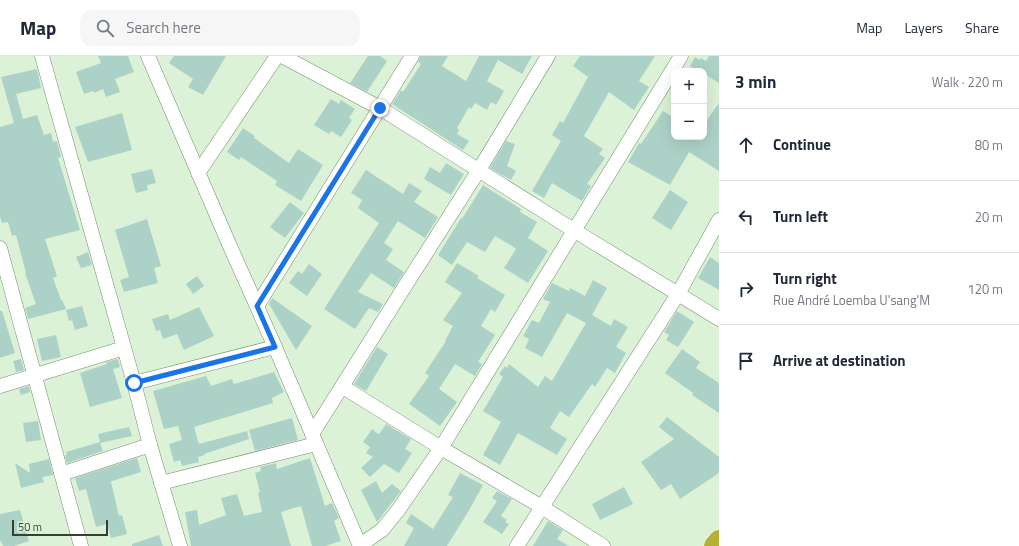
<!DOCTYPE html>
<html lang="en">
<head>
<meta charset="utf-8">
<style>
	body { margin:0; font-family:"Titillium Web",sans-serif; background:#f6f6f7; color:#1f2937 }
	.controls { position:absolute; right:12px; top:12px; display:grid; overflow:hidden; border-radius:8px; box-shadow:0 4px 16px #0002 }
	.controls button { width:36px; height:36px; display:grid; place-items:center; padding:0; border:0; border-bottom:1px solid #e0e1e3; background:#fff; color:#1f2937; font:20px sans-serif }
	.scale { position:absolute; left:12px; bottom:10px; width:96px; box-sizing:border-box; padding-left:4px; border:2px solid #363f35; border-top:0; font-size:11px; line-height:14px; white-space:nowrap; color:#363f35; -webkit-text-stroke:3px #dbf2d7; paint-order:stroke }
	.stop { position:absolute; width:12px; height:12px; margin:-9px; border:3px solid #1a73e8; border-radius:50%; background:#fff }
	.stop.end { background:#1a73e8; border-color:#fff; box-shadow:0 1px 4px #0008 }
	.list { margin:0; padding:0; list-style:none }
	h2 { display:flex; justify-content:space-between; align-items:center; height:52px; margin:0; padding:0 16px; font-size:17px }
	h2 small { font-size:13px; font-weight:400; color:#747a83 }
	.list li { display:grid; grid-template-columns:26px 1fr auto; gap:12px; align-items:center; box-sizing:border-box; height:72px; padding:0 16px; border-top:1px solid #e0e1e3 }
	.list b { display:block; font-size:15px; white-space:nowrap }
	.list p { margin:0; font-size:13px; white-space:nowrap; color:#747a83 }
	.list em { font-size:13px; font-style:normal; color:#747a83 }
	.icon { flex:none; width:22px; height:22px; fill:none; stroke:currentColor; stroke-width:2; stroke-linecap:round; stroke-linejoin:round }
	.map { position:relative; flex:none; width:719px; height:490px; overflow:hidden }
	header { display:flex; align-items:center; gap:24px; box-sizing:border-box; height:56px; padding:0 20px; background:#fff; border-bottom:1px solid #e0e1e3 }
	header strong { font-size:19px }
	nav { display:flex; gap:22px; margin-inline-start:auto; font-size:14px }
	.search { width:280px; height:36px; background:#f6f6f7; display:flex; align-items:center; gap:10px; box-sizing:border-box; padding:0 14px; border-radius:12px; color:#747a83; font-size:15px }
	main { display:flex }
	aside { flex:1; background:#fff }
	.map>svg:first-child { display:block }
</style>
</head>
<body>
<header>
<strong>Map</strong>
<div class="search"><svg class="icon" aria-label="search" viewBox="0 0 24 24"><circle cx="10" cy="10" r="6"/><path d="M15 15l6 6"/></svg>Search here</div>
<nav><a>Map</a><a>Layers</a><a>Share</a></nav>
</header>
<main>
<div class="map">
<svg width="719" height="490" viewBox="0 0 719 490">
	<rect width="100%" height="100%" fill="#dbf2d7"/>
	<g fill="#acd2c7">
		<polygon points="98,0 128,0 134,16 115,23 120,36 106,41 103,33 94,37 93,35 84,38 76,16 101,7"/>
		<polygon points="174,0 226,0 203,39 188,31 193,23 169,7"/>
		<polygon points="368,0 380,0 387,5 367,36 350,27"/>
		<polygon points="420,0 448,0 442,10 466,25 479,0 532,0 522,18 498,4 487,25 504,35 496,49 491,46 487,54 475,47 471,53 469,51 457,72 459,74 457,78 469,85 463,94 392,48 401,34 403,36 421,8 418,6"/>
		<polygon points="580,0 655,0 639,25 649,31 634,54 609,36 584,80 603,93 599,98 605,102 587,128 591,130 582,145 552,127 544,142 532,135 561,85 552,79 560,65 563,67 588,21 573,10"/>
		<polygon points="709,0 719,0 719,27 704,18 704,15 698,15 690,10 695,1 700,4 701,2 706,5"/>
		<polygon points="37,13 41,32 16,38 23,63 37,59 44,79 51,77 53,86 57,85 61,101 58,102 80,174 45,183 57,220 53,222 61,244 62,244 66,253 28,263 25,252 36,248 25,217 26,217 16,179 12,180 8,166 2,167 0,161 0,71 14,67 1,21"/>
		<polygon points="331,43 339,48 341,44 355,53 349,62 352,64 341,81 331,75 329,78 314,69"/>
		<polygon points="719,47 719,115 689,96 670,129 628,106 639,87 641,88 663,55 674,62 674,81 704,81 704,68"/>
		<polygon points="122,57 132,94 88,106 75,71"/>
		<polygon points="243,72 255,80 254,82 289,107 298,93 323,109 301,145 275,129 277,125 241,101 239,104 227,96"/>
		<polygon points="506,85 515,88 507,110 516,115 511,124 490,112"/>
		<polygon points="446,107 464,118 451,139 424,123 430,111 440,117"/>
		<polygon points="152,113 156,127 147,129 148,134 136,137 131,118"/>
		<polygon points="366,114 403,138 409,127 422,135 414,146 438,161 425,182 398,165 384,187 393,193 386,204 404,216 394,232 371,217 358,236 383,248 378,256 369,252 355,273 324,253 379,167 358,152 362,144 351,137"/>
		<polygon points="483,129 521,153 520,156 537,166 528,182 548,195 528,227 504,212 516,193 512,190 495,180 485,196 467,186 452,209 438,199 461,162 462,163 475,142"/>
		<polygon points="670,134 688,146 671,174 652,162"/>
		<polygon points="290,146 304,157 285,182 270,171"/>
		<polygon points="147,163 161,210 154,212 158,227 124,236 120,224 129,221 115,174"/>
		<polygon points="88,196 92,209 81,212 76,201"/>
		<polygon points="710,201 719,207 719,234 698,222"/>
		<polygon points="457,207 479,220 477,222 505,239 495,256 491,253 481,270 495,279 478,306 482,308 475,320 455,308 439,333 457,346 440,370 409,348 429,320 425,317 446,285 445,285 453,270 443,264 462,237 445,226"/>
		<polygon points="309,208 322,218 307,240 289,227 298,215 302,218"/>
		<polygon points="197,220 204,230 193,238 186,228"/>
		<polygon points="593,224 607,232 592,259 611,270 614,263 628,271 616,291 626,297 615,317 607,312 595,331 592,328 569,361 560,355 550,372 567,383 557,399 518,377 500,409 483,399 501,366 483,355 503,321 499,318 505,310 507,312 509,308 538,331 545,320 552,325 586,267 567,257 542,301 525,292 529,283 523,280 532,264 539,267 550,246 543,243 552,227 569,235 570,232 585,240"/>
		<polygon points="272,242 312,270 296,294 269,248"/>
		<polygon points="82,250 88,270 75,274 72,264 69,265 66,254"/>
		<polygon points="199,251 214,280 184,294 177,278 163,283 160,274 156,275 152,263 168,258 170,264"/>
		<polygon points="0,255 2,255 15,297 0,302"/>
		<polygon points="677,255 694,266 678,291 666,284 669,279 664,276"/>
		<polygon points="56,279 61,301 42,305 37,283"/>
		<polygon points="377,291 388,298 366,335 354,328"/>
		<polygon points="682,293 700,306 696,312 719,327 719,357 692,339 693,337 665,317"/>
		<polygon points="21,303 24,314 16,316 13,305"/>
		<polygon points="118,303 120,311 113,313 122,342 90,351 80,317 107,308 106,306"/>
		<polygon points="274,316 284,336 272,342 273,347 194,371 199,388 247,375 249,383 204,398 205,399 198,401 199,406 182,410 180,404 174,406 169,388 182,384 178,370 164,373 153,335 206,320 211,330 232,323 234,328"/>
		<polygon points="29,330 30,336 21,339 19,333"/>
		<polygon points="667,361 719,401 719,417 680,443 671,428 661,434 641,406 674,383 659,371"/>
		<polygon points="292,362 298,384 255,395 249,374"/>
		<polygon points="38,365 41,384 26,386 23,367"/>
		<polygon points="386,368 411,383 405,393 412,397 399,417 384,408 370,421 361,412 373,401 366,397 370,391 363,386 372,373 378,378 380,377"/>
		<polygon points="129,371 132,380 100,387 103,395 67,407 65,399 67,399 66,396 100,386 98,378"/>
		<polygon points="137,402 141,416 112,425 111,426 119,460 122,459 127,478 111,482 107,468 96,471 86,433 79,435 75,422"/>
		<polygon points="310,402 325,450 332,447 339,462 334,465 341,485 325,490 312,490 301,450 281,456 291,490 191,490 185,456 197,454 199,469 226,459 221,442 237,438 244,460 262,456 258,437 260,436 255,417 261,415 260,411 276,407 277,413"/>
		<polygon points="49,403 53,419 42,421 44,426 21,432 15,407 30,417 29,408"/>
		<polygon points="460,417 483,429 468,456 447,490 404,490 414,472 406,467 411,458 433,473 453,441 448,439"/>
		<polygon points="376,425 382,437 392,428 401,435 377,466 361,434"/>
		<polygon points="624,431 633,448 600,464 592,448"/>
		<polygon points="497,435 512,443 501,460 507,464 505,466 509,468 502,478 483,466 497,445 492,442"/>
		<polygon points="20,454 29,485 14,490 3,490 0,484 0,458"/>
		<polygon points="548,465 563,474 557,483 569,490 533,490"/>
		<polygon points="159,479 163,490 132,490 132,488"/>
	</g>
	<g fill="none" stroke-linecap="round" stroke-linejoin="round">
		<g stroke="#768c73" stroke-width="15">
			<g id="minor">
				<polyline points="42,0 134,327 150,389 180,490"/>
				<polyline points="148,0 229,188 275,291 360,490"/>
				<polyline points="282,0 380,52 575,175 719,263"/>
				<polyline points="198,117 277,0"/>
				<polyline points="0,192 81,490"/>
				<polyline points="257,250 412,0"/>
				<polyline points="134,327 275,291"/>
				<polyline points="0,330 124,292"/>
				<polyline points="343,331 441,392 542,451 603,490"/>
				<polyline points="312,378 407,227 479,114 548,0"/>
				<polyline points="61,418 150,389"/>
				<polyline points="161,427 316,388"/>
				<polyline points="360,489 382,474 399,453 441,392 681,0"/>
				<polyline points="517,490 678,238 719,164"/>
			</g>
		</g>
		<g stroke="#fff" stroke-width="21">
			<polyline id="highway" points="714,490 719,484"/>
		</g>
		<use href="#minor" stroke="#fff" stroke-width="14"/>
		<use href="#highway" stroke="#b4b033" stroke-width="20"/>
	</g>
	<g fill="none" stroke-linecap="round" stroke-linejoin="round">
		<polyline stroke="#1a73e8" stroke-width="5" points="134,327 275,291 257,250 380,52"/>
	</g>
</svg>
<div class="controls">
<button>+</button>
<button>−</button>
</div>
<div class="scale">50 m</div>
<div class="stop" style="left:134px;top:327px"></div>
<div class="stop end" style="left:380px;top:52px"></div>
</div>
<aside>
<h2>3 min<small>Walk · 220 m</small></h2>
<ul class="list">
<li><svg class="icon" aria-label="ahead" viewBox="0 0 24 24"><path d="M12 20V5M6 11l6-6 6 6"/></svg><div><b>Continue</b></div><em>80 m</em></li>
<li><svg class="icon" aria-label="left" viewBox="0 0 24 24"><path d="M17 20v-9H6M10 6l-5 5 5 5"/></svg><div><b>Turn left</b></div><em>20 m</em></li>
<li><svg class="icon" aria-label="right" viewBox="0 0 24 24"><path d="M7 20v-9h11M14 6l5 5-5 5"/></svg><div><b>Turn right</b><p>Rue André Loemba U'sang'M</p></div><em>120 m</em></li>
<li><svg class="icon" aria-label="arrive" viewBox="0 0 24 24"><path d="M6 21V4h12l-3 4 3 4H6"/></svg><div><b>Arrive at destination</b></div></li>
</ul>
</aside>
</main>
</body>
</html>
